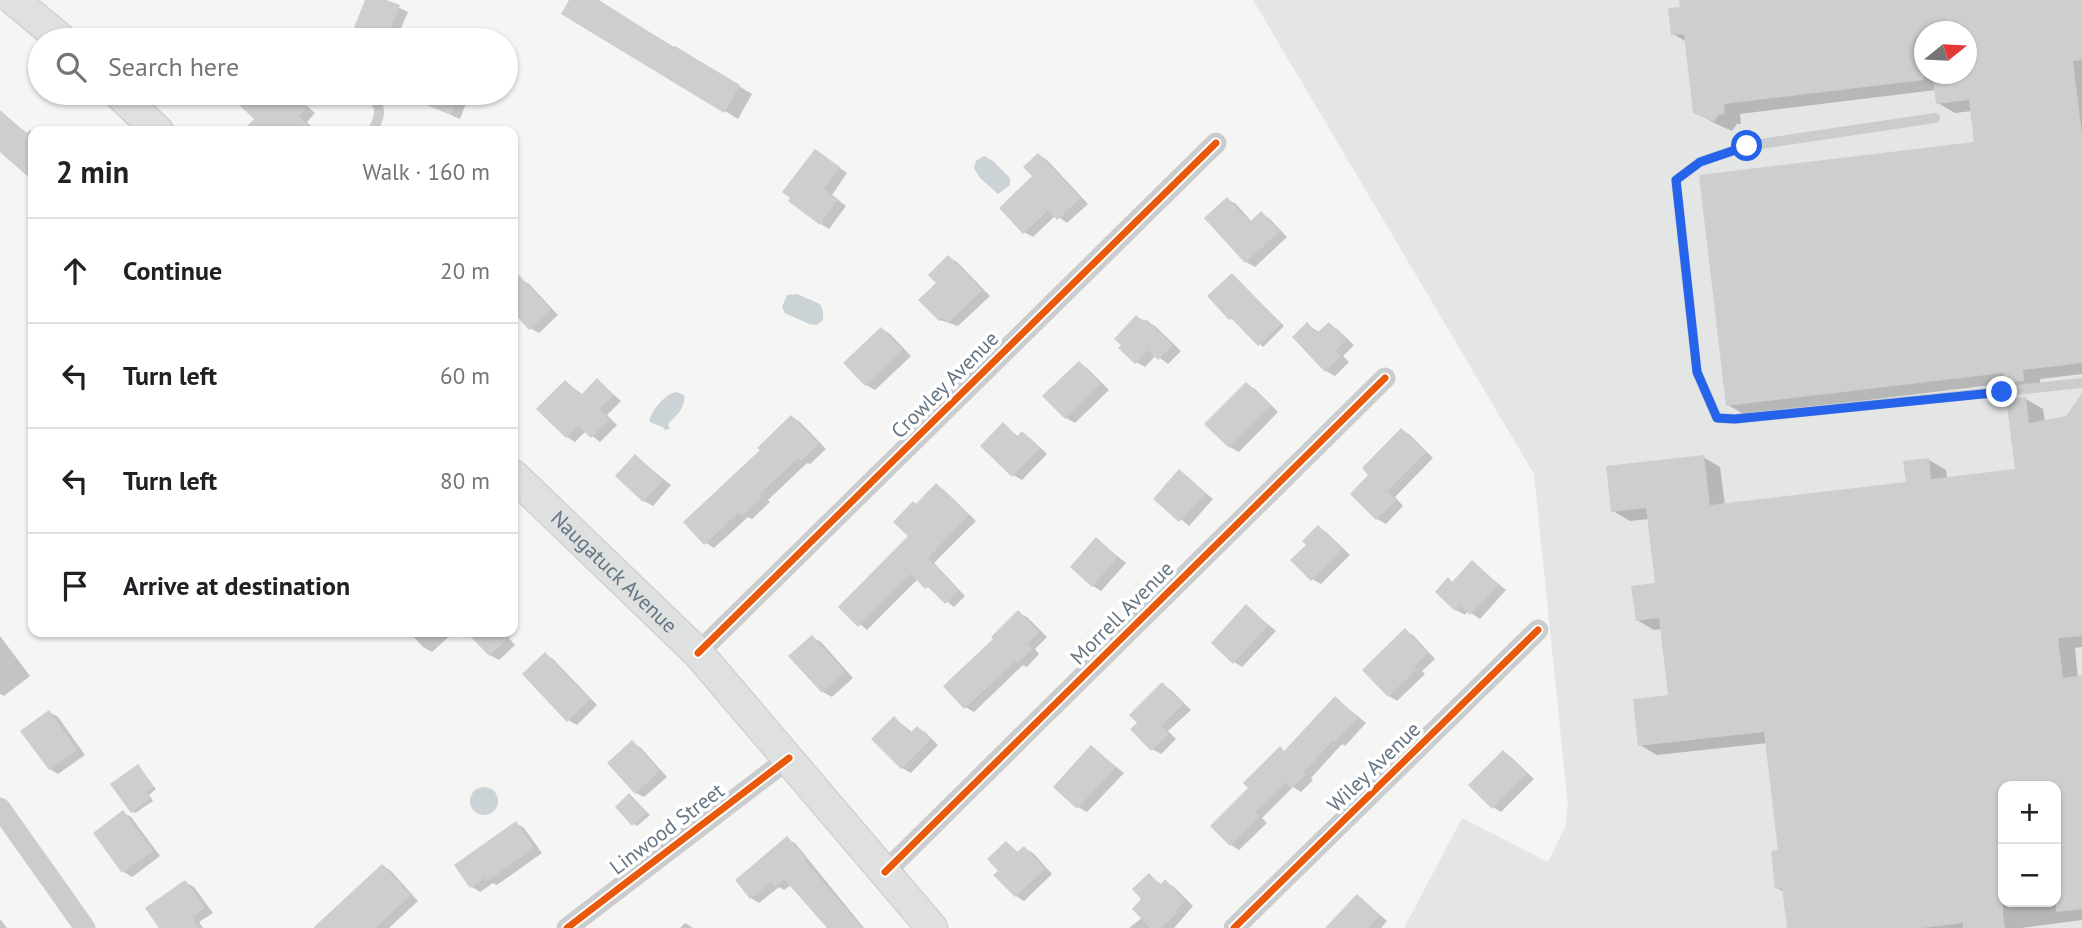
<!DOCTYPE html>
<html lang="en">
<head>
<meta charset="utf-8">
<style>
	body { margin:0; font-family:"PT Sans",sans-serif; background:#f6f6f6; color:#202124 }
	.controls { position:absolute; right:21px; bottom:21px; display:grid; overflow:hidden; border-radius:14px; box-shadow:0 2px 5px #0004 }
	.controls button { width:63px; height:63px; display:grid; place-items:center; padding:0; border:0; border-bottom:2px solid #e0e0e0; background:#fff; color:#202124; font:35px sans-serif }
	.compass { position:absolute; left:1914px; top:21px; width:63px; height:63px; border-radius:50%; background:#fff; box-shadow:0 2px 5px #0004; rotate:72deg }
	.stop { position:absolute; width:21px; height:21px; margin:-16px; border:5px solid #2563eb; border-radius:50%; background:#fff }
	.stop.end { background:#2563eb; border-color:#fff; box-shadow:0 2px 7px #0008 }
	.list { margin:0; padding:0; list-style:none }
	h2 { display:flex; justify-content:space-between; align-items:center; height:91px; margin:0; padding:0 28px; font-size:30px }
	h2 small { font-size:23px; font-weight:400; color:#757577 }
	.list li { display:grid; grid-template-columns:46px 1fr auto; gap:21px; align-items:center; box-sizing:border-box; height:105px; padding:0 28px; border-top:2px solid #e0e0e0 }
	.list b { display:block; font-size:26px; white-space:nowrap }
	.list em { font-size:23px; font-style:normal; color:#757577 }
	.icon { flex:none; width:38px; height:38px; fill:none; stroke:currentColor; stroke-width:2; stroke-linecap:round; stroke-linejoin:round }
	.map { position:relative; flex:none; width:2082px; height:928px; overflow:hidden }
	.search { position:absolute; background:#fff; box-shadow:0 2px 5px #0004; left:28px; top:28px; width:490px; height:77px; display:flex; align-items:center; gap:18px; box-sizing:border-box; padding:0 24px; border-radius:38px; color:#757577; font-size:26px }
	.panel { position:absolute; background:#fff; box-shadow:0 2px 5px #0004; left:28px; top:126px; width:490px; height:511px; border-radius:14px }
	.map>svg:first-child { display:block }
</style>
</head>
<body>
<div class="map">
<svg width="2082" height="928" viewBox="0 0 2082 928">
	<rect width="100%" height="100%" fill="#f5f5f4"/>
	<path fill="#e4e5e5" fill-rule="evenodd" d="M1253,0h829v928h-678l58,-110 86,44 17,-35 3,-21 -34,-332zM1924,32h42v42h-42zM2003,786h53v116h-53z"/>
	<g fill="#cbd3d6">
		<polygon points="984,156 993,161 1010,178 1010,185 998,194 980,178 974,168 976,161"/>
		<polygon points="797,294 820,304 823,311 823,320 817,325 809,324 785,313 782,307 787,295"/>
		<path d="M676,392l8,3c2,13 -8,21 -16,29l2,5 -5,1c-3,-5 -11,-5 -16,-9 3,-11 16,-27 27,-29z"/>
		<circle cx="484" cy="801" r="14"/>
	</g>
	<g fill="#0003" fill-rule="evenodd">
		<polygon points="367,0 382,0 408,12 396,40 351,40"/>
		<polygon points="571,0 596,0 752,94 738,119 563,13"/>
		<path d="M1680,0h402v374l-42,5 1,11 -18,2 -15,-9 -263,32 -17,-10 248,-261 -4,-33 -17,2 -17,-10 -2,-13 -196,24 1,10h-4l-5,7 -20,-9 -17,-11 -8,-69 -14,-8 8,-26zM1924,32h42v42h-42z"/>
		<polygon points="256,93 271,103 274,100 283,105 293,96 301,101 315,113 307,122 316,131 244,131 256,119 243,106"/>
		<polygon points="424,93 470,93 460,119 421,101"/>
		<polygon points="7,118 27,133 30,130 33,132 33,179 0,150 0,125"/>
		<polygon points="1039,155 1047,160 1088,204 1067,223 1056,215 1033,237 1024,232"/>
		<polygon points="823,156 847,173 832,195 846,206 829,229 821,224"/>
		<polygon points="1227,199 1236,204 1252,222 1261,214 1270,219 1287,237 1255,267 1246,262"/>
		<polygon points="948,257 957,262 990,296 958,326 940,320 938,283"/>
		<polygon points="1233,275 1284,326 1263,347 1235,320 1230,319"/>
		<polygon points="520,279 529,284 558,315 539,333 530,328 513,309 513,286"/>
		<polygon points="1137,317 1155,326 1181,351 1168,364 1156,355 1145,367 1136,362"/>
		<polygon points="1307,324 1320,333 1329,324 1337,329 1354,345 1343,356 1349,362 1335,376 1326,371 1294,337"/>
		<polygon points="882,329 890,334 911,356 875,390 866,385 846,364"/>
		<polygon points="1079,363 1087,368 1109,390 1075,423 1066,418 1045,396"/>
		<polygon points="597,380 621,401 607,415 617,425 600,442 586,431 575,442 567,437 566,382 583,395"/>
		<polygon points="1246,384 1255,389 1278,412 1239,452 1230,447"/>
		<path d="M2026,399l17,10 2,13 22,-4 15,-13v242l-7,1 3,30 4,-1v243l-61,8h-232l-5,-36 -7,-4 3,-37 -13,-108 -110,12 -17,-10 30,-49 -8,-67 -8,1 -17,-10 20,-35 -8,-66 -19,2 -17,-10 90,-54 17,10 5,38 183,-22 21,-23 17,10 1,9 70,-8zM2003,786h53v116h-53z"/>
		<polygon points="792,417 800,422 826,449 810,464 807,463 768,500 770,502 752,519 748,517 714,548 706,543 762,450"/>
		<polygon points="1003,425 1019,437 1022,434 1031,439 1047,454 1022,480 1013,475"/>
		<polygon points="1402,430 1410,435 1433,458 1395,497 1403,506 1386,524 1377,519 1352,494 1371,475"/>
		<polygon points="635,456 671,485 653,506 644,501"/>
		<polygon points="1180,472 1213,499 1189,526 1156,498"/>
		<polygon points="936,486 944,490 976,521 934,563 965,596 954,607 918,579 867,630 840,607 910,536 917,506"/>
		<polygon points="1318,527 1326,532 1350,555 1321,584 1312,579 1308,544"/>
		<polygon points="1097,540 1126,563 1101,591 1093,586"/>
		<polygon points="1473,563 1506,590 1480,619 1468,611 1465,615 1456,610 1437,592 1448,580 1454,583"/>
		<polygon points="1247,607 1276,631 1242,667 1234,662"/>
		<polygon points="1018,613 1027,617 1047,637 1035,649 1039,654 1027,667 1023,665 974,712 965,707 995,639"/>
		<polygon points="1405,631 1413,635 1435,659 1422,671 1425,674 1397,701 1389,696"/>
		<polygon points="416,632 454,632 432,652 423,647 412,635"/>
		<polygon points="469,632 503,632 515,645 499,660 490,655"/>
		<polygon points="0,636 30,676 4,696 0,694"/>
		<polygon points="812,637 821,642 853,678 832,697 823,692"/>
		<polygon points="545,654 553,659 597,705 577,725 568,720"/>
		<polygon points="1163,685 1171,690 1191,710 1168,731 1176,739 1161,754 1152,749 1139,723"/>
		<polygon points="1335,698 1366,723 1345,746 1342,744 1311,778 1313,780 1301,792 1293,787 1262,818 1267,823 1239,850 1231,845 1250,788 1280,749 1285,752"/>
		<polygon points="49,712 58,717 85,755 58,774 50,769"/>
		<polygon points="894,718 913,733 918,728 926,733 938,745 911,773 902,768 873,739"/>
		<polygon points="632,743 641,748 667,777 644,797 636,793"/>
		<polygon points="1091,747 1124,773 1087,812 1078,807"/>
		<polygon points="1503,752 1511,757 1534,779 1501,812 1493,807"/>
		<polygon points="138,766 156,789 149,795 153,801 135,813 132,811"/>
		<polygon points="629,795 650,815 637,826 634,824"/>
		<polygon points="123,813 131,817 160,856 132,877 124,872"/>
		<polygon points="516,823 524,828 542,853 497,885 493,883 480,892 472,887"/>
		<polygon points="787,839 795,843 864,928 828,928 791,885 784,890 779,887 759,903 751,898"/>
		<polygon points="1007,843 1019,853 1024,848 1033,853 1052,874 1024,901 1016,896 1000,871"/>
		<polygon points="383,866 391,871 418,901 389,928 331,928"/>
		<polygon points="1149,875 1162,885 1165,882 1174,887 1193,906 1174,928 1129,928 1143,917"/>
		<polygon points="185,882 194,887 213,913 199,922 203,928 161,928"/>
		<polygon points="1358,896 1387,921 1381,928 1328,928"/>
		<polygon points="0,919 7,928 0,928"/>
		<polygon points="685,923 693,928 680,928"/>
	</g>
	<g fill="#cdcecf">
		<polygon points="365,0 386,0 400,5 386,40 349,40"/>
		<polygon points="569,0 599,0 673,47 675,46 740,85 724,113 561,14"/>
		<polygon points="1679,0 2082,0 2082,60 2073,61 2082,135 2082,363 2023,370 2024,381 2004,383 2003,373 1726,406 1699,175 1974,142 1969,100 1936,104 1932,74 1966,74 1966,32 1924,32 1924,80 1724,104 1725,114 1719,115 1714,122 1693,113 1684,34 1671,35 1668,8 1680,7"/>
		<polygon points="253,93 258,93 269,102 273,97 281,105 292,94 307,107 299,116 314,131 242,131 254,119 240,106"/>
		<polygon points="397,93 460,93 451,115"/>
		<polygon points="0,110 33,139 33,181 0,152"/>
		<polygon points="815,149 840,167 824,189 838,199 820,225 788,201 790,198 782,192"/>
		<polygon points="1038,153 1081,198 1057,220 1048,210 1023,234 999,208 1032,176 1023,167"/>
		<polygon points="1227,197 1250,222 1261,211 1280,231 1245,263 1204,218"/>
		<polygon points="948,255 982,290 948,323 943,318 939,321 918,300 936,283 928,275"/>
		<polygon points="513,269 551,309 529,330 513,312"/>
		<polygon points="1232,273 1281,324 1258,346 1231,318 1229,320 1207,296"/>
		<polygon points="1136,315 1143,322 1146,319 1173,345 1158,360 1148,350 1135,364 1118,348 1121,345 1114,339"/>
		<polygon points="1307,322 1317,333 1329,322 1346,340 1335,351 1341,356 1325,372 1292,337"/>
		<polygon points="881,327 903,350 865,386 843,363"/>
		<polygon points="1079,361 1101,384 1065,419 1042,396"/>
		<polygon points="597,378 614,395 599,409 610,419 591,438 578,426 566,438 536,409 565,380 581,395"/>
		<polygon points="1246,382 1271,406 1229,448 1204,424"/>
		<polygon points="2082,393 2082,636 2058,638 2063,678 2082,675 2082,909 2056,912 2056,786 2003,786 2003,913 2005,928 1963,928 1963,923 1922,928 1787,928 1782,888 1775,889 1771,851 1778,850 1764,732 1638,746 1633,699 1668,695 1659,618 1636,621 1631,586 1655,583 1646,508 1611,512 1606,466 1704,455 1710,505 1906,482 1903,461 1929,458 1931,479 2015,469 2006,399 2026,397 2029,423 2066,416"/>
		<polygon points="791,415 819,444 801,461 798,458 760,494 762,497 742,516 739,512 704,545 683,522 760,450 757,448"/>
		<polygon points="1003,422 1017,436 1022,431 1040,448 1012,477 980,446"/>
		<polygon points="1401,428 1426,452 1387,491 1396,500 1376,520 1350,494 1368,475 1362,468"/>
		<polygon points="635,454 663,480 643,502 615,476"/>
		<polygon points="1179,469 1206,493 1179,522 1153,499"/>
		<polygon points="936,483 969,515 928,558 959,591 945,604 928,587 925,589 911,574 858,627 838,607 908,536 893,522 913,501 916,504"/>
		<polygon points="1318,525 1342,549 1311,581 1290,560 1306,545 1302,541"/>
		<polygon points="1096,537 1118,557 1092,587 1070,567"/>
		<polygon points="1472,560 1499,585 1470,615 1460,606 1455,611 1435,592 1448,577 1452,582"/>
		<polygon points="1246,604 1268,625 1233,664 1211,643"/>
		<polygon points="1018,610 1039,632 1027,644 1032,649 1017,664 1015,661 964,709 943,686 993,639 991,637"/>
		<polygon points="1405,628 1428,653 1415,666 1417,669 1388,697 1362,670"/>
		<polygon points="466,632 515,632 489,656"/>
		<polygon points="812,635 845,672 822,693 788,656"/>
		<polygon points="545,652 590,699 567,722 522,674"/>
		<polygon points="1162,682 1183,704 1161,726 1169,734 1151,751 1130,729 1137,723 1129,715"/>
		<polygon points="1335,696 1358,718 1335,742 1333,740 1304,772 1306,775 1291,788 1285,782 1255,812 1259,817 1230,846 1210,826 1248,788 1243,783 1280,746 1284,751"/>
		<polygon points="49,710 77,750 49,770 20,731"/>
		<polygon points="894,716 910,733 917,726 931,739 901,769 871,739"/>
		<polygon points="632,740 660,771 635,794 607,763"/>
		<polygon points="1091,745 1116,767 1077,809 1053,787"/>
		<polygon points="1503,750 1527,773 1492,809 1468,785"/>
		<polygon points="138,764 154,787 146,792 151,798 131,813 110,784"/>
		<polygon points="629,793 647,812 632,826 615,807"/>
		<polygon points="123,810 153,851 122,873 93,833"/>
		<polygon points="516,821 534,848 487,881 485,878 470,888 454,865"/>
		<polygon points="787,836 807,860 805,861 863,928 827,928 784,879 775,887 771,882 750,899 735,880"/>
		<polygon points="1006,841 1017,852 1024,846 1045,869 1015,897 993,875 998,871 987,859"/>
		<polygon points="382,864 411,895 375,928 313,928"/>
		<polygon points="1149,873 1160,885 1165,879 1185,901 1175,911 1177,913 1161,928 1150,928 1132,909 1141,899 1132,889"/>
		<polygon points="185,880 205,908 192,917 199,928 159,928 145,908"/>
		<polygon points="1357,894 1380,915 1368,928 1325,928"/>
	</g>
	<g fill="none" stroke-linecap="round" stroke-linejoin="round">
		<g stroke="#d1d3d3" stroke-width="33">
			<g id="secondary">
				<polyline points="14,0 62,40"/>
				<polyline points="118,93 158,131"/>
				<path id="s1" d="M513,475l185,178 234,275"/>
			</g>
		</g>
		<g stroke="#cacccd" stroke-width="10">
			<path d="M371,93c11,17 10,20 2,38"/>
			<polyline points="1935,118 1747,146 1700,162 1676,180 1697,372 1717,418 1735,419 2082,383"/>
		</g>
		<g stroke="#cacccd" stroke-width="21">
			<polyline points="698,653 1216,143"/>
			<polyline points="0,808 85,928"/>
			<polyline points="885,872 1385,378"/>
			<polyline points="567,928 789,758"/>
			<polyline points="1234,928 1538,630"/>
		</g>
		<use href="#secondary" stroke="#dfe0e0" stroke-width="30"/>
		<g stroke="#fff" stroke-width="11">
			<g id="cycleway">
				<polyline points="698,653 1216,143"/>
				<polyline points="885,872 1385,378"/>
				<polyline points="567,928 789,758"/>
				<polyline points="1234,928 1538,630"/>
			</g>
		</g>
		<use href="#cycleway" stroke="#e8590c" stroke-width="7"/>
	</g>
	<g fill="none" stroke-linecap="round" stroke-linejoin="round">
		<polyline stroke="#2563eb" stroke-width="9" points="1747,146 1700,162 1676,180 1697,372 1717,418 1735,419 2002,392"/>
	</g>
	<g text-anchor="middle" stroke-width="7" stroke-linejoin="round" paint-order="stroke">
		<g font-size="21" fill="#647584" stroke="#fff">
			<text transform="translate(945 385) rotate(-45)" y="7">Crowley Avenue</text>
			<text dy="7" stroke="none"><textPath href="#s1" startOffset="140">Naugatuck Avenue</textPath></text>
			<text transform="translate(1122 613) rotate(-45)" y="7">Morrell Avenue</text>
			<text transform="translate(1374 767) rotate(-44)" y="7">Wiley Avenue</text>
			<text transform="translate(667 829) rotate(-37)" y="7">Linwood Street</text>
		</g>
	</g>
</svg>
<div class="controls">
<button>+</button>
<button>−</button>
</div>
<svg class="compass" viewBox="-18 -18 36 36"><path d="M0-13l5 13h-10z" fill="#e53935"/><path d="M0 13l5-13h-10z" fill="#757577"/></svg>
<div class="stop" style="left:1747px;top:146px"></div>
<div class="stop end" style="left:2002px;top:392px"></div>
<div class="search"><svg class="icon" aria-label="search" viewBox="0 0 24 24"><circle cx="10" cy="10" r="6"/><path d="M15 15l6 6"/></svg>Search here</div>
<section class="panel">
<h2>2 min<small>Walk · 160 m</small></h2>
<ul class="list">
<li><svg class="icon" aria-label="ahead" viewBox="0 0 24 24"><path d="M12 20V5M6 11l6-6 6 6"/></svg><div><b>Continue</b></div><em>20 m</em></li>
<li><svg class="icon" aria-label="left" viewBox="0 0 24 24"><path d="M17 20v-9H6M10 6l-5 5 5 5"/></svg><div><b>Turn left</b></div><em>60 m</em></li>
<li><svg class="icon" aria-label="left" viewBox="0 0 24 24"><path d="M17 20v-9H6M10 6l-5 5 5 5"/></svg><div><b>Turn left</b></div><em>80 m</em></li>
<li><svg class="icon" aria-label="arrive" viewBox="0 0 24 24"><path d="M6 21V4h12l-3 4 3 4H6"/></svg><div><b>Arrive at destination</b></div></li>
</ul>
</section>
</div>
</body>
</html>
